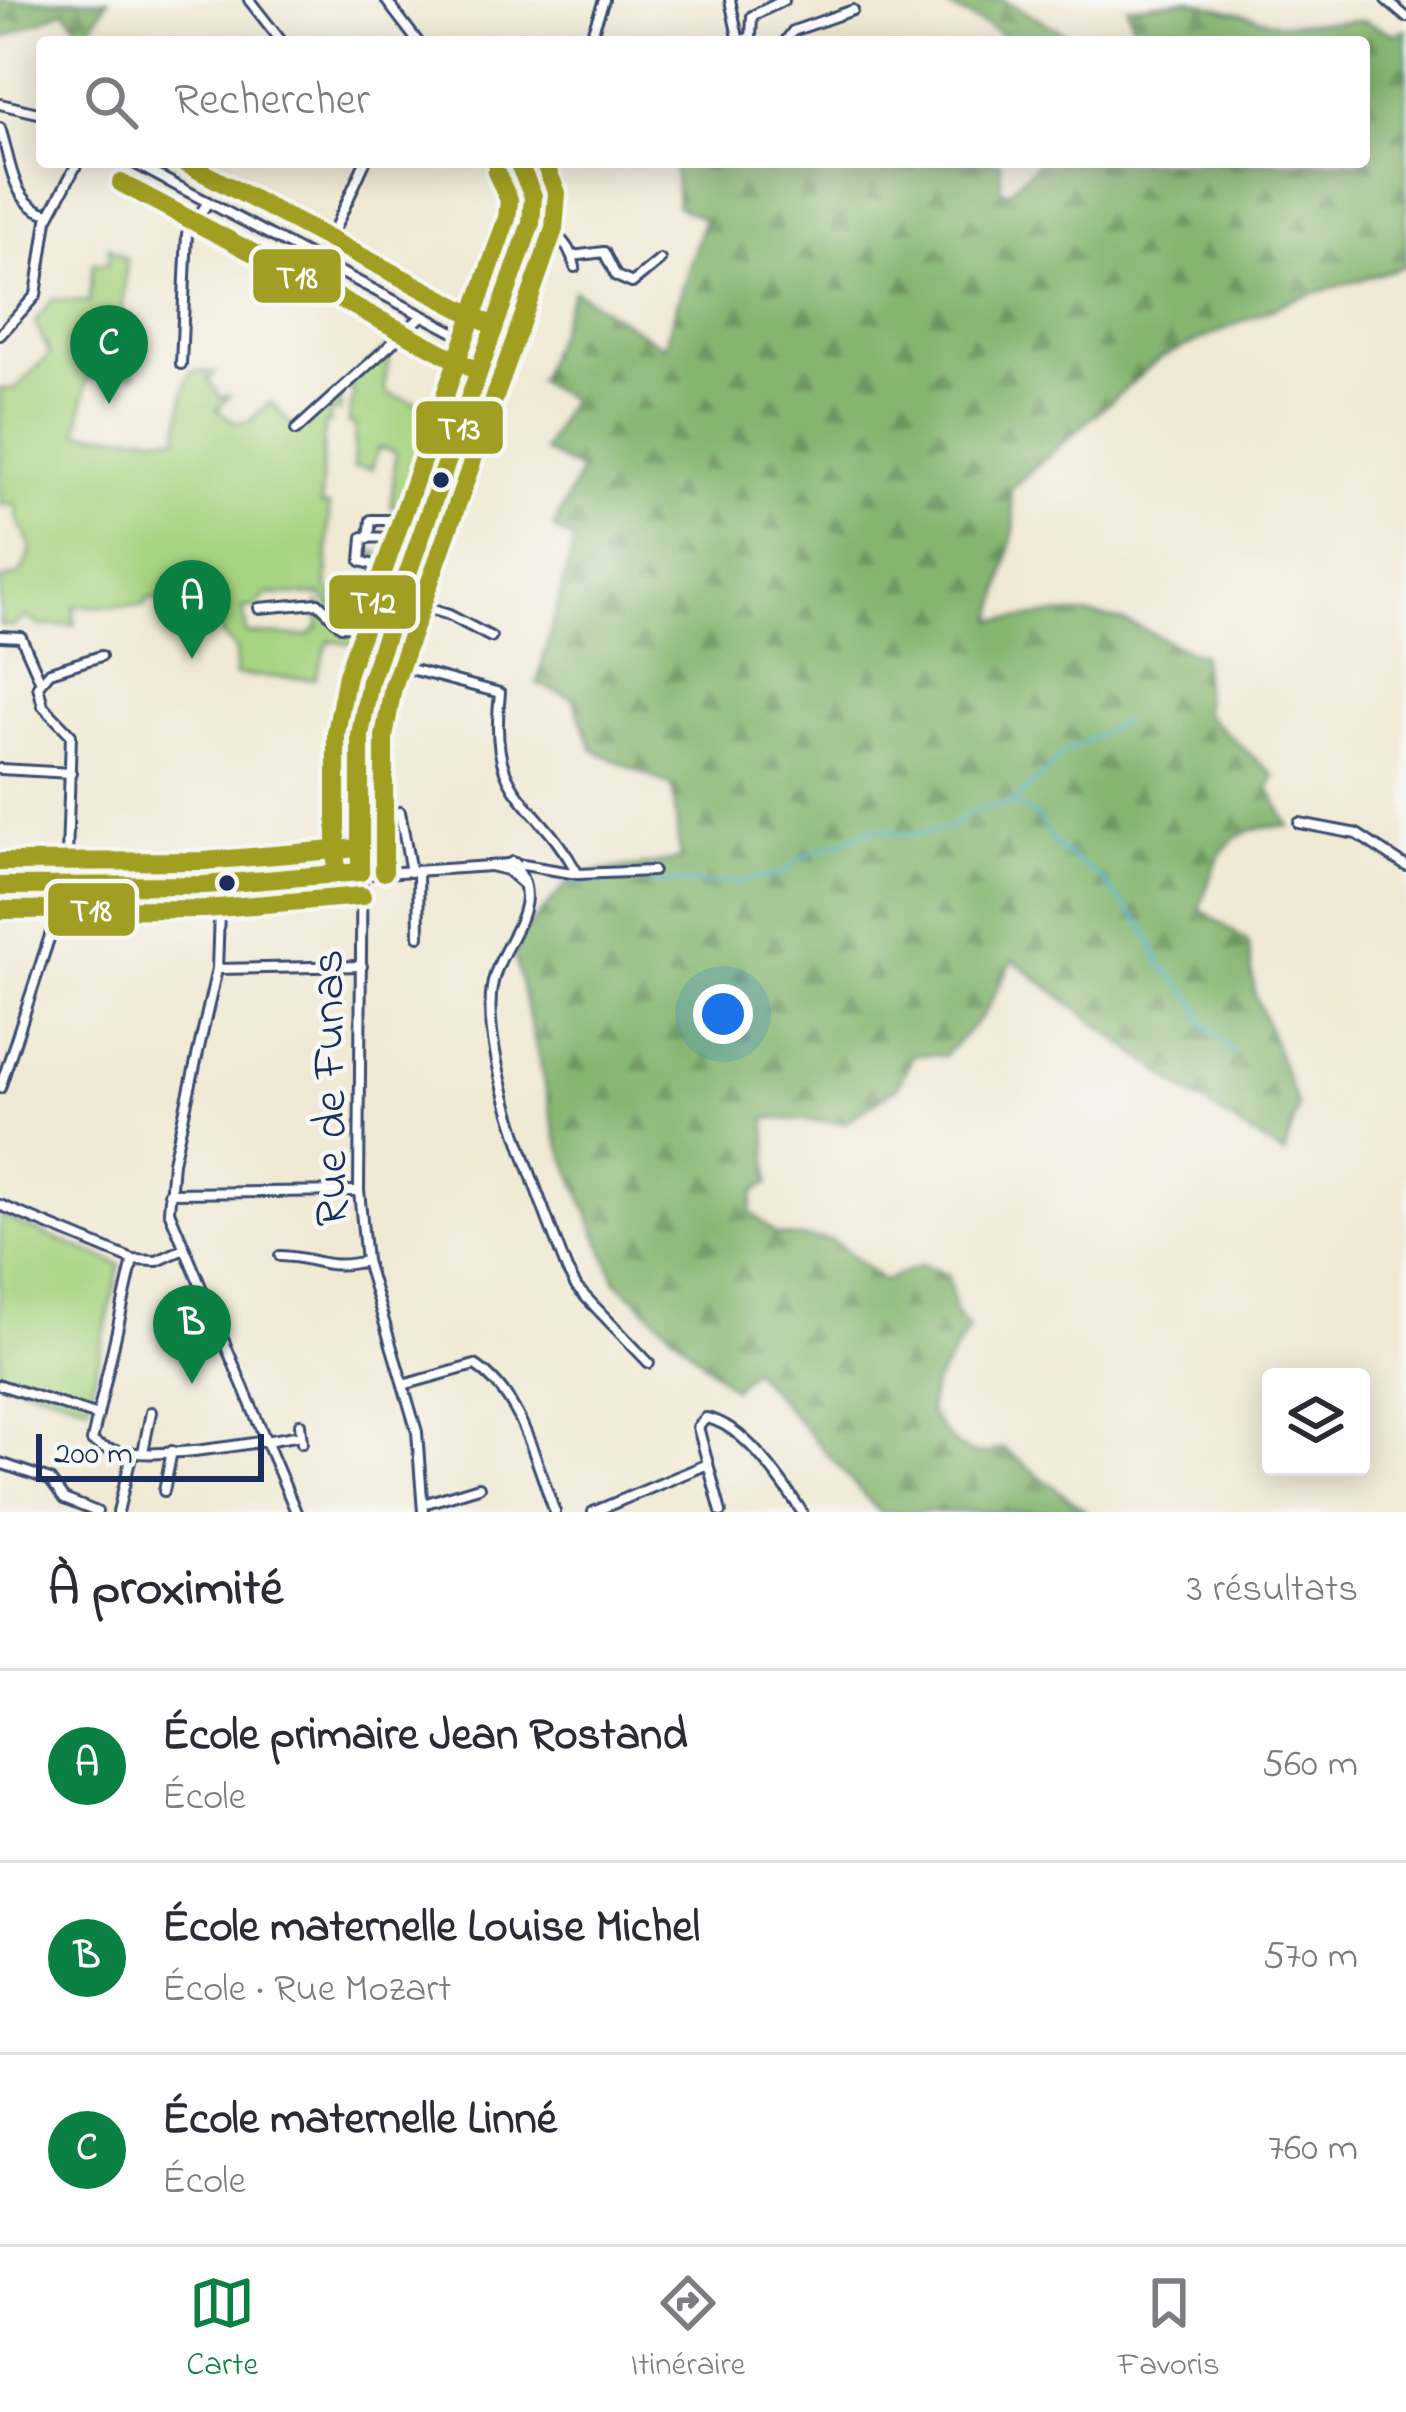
<!DOCTYPE html>
<html lang="fr">
<head>
<meta charset="utf-8">
<style>
	body { margin:0; font-family:"Indie Flower",sans-serif; background:#f2f2f3; color:#2b2b33 }
	.controls { position:absolute; right:36px; bottom:36px; display:grid; overflow:hidden; border-radius:12px; box-shadow:0 6px 30px #0003 }
	.controls button { width:108px; height:108px; display:grid; place-items:center; padding:0; border:0; border-bottom:3px solid #e1e1e2; background:#fff; color:#2b2b33; font:60px sans-serif }
	.scale { position:absolute; left:36px; bottom:30px; width:228px; box-sizing:border-box; padding-left:12px; border:6px solid #1b2f5e; border-top:0; font-size:33px; line-height:42px; white-space:nowrap; color:#1b2f5e; -webkit-text-stroke:9px #f6f6f2; paint-order:stroke }
	.you { position:absolute; left:723px; top:1014px; width:42px; height:42px; margin:-30px; border:9px solid #fff; border-radius:50%; background:#1a73e8; box-shadow:0 0 0 18px #1a73e833 }
	.badge { display:grid; place-items:center; width:78px; height:78px; border-radius:50%; background:#0b8043; color:#fff; font-size:39px; font-weight:700 }
	.pin { position:absolute; translate:-50% -99px; filter:drop-shadow(0 3px 6px #0008) }
	.pin::after { content:''; position:absolute; top:63px; width:42px; height:36px; background:inherit; clip-path:polygon(0 0,100% 0,50% 100%) }
	.list { margin:0; padding:0; list-style:none }
	h2 { display:flex; justify-content:space-between; align-items:center; height:156px; margin:0; padding:0 48px; font-size:51px }
	h2 small { font-size:39px; font-weight:400; color:#7c7c81 }
	.list li { display:grid; grid-template-columns:78px 1fr auto; gap:36px; align-items:center; box-sizing:border-box; height:192px; padding:0 48px; border-top:3px solid #e1e1e2 }
	.list b { display:block; font-size:45px; white-space:nowrap }
	.list p { margin:0; font-size:39px; white-space:nowrap; color:#7c7c81 }
	.list em { font-size:39px; font-style:normal; color:#7c7c81 }
	.icon { flex:none; width:66px; height:66px; fill:none; stroke:currentColor; stroke-width:2; stroke-linecap:round; stroke-linejoin:round }
	.map { position:relative; flex:none; width:1406px; height:1512px; overflow:hidden }
	.search { position:absolute; background:#fff; box-shadow:0 6px 30px #0003; left:36px; right:36px; top:36px; height:132px; display:flex; align-items:center; gap:30px; box-sizing:border-box; padding:0 42px; border-radius:12px; color:#7c7c81; font-size:45px }
	.sheet { height:732px; background:#fff }
	nav { display:flex; justify-content:space-around; align-items:center; box-sizing:border-box; height:168px; border-top:3px solid #e1e1e2; background:#fff; font-size:33px; color:#7c7c81 }
	nav a { display:grid; justify-items:center; gap:6px }
	nav .on { color:#0b8043 }
	.map>svg:first-child { display:block }
</style>
</head>
<body>
<div class="map">
<svg width="1406" height="1512" viewBox="0 0 1406 1512">
	<defs>
		<pattern id="forest-firs" width="22" height="20" patternUnits="userSpaceOnUse" patternTransform="scale(3)"><rect width="22" height="20" fill="#85b66f"/><path d="M5 1l3.5 6h-7zM16 11l3.5 6h-7z" fill="#6c945e"/></pattern>
	</defs>
	<rect width="100%" height="100%" fill="#f6f6f2"/>
	<filter id="ink" filterUnits="userSpaceOnUse"><feTurbulence type="fractalNoise" baseFrequency=".00833" numOctaves="2"/><feDisplacementMap in="SourceGraphic" scale="24" xChannelSelector="R" yChannelSelector="G"/><feConvolveMatrix kernelMatrix="1 2 1 2 8 2 1 2 1" color-interpolation-filters="sRGB"/></filter>
	<filter id="wash" filterUnits="userSpaceOnUse"><feTurbulence type="fractalNoise" baseFrequency=".004" numOctaves="4" result="noise"/><feDisplacementMap in="SourceGraphic" scale="48" xChannelSelector="R" yChannelSelector="G"/><feGaussianBlur stdDeviation="2.7" result="paint"/><feColorMatrix in="noise" values="0 0 0 0 0 0 0 0 0 0 0 0 0 0 0 0 0 1.4 0 .05"/><feComposite in="paint" operator="in"/></filter>
	<g filter="url(#wash)">
		<rect width="100%" height="100%" fill="#f0e9d3"/>
		<g fill="url(#forest-firs)" stroke="#507266" stroke-width="3">
			<polygon points="0,0 108,0 85,37 65,10 0,40"/>
			<polygon points="934,0 1003,0 1082,42 997,42 1001,33"/>
			<path d="M1188,0l92,24 84,-3 30,13 12,-4v236l-112,33 -134,59 -150,131 5,36 -21,95c53,-2 74,-14 131,2 28,8 49,27 77,32l3,60 70,62 -6,12 20,38c-65,0 -71,26 -89,83l48,33 7,52 43,112 -14,49 -98,-63 -173,-132 -29,54 -40,42 -30,-2 -17,33 -52,36 -79,-5 3,65 -15,9 -3,20 26,23 55,5 52,41 38,-16 26,10 8,39 13,15 -35,56 -5,26c19,29 37,54 74,37l84,64h-208l-127,-143 -19,20 -117,-108 -59,-143 -45,-193 63,-70 105,-15 -7,-73 -80,-37 -20,-52 -36,-14 37,-143 -21,-13 28,-57 -37,-20 25,-52 -31,-18 36,-91 90,57 40,-128 -27,-13 -3,-44h89l5,11 17,-11h215l1,29 9,-1 29,-28h325v-120h-225l-12,-35z"/>
		</g>
		<g fill="#a7d481" stroke="#618270" stroke-width="3">
			<path d="M109,247l18,13 -7,69 -21,-2 -1,27 17,12 20,1v9l-37,-5 -1,8h-10l-9,54 100,4 8,-56 7,-11 22,3 -7,6 12,18 9,-1 -12,14 20,13 11,-1 23,-20 25,28 39,-35 5,4v13l-10,-1v12l-6,1 -3,81 8,1 -2,81 10,13 -1,12 -15,-17 -54,-1 -12,14h-12l4,26 61,2 11,-10 -1,-23 30,26 20,-8 7,-43 16,-2 -19,71 -43,-6 -14,38 -80,-4 1,-25 -15,-16v-28l-74,-7 -1,7h-72v19l-33,1 -16,-9 -11,9 -14,-1v-45l19,-5c27,-40 -2,-34 -3,-70h-16v-116h15l35,-35 -15,-32 18,-23 36,3 4,-39 15,1z"/>
			<polygon points="392,343 384,386 389,395 453,413 400,564 391,567 367,559 370,551 394,557 409,509 391,507 396,452 378,448 372,469 353,467 355,424 348,424 354,391 345,386"/>
			<polygon points="0,1216 120,1265 88,1405 0,1379"/>
		</g>
		<g fill="none" stroke-linecap="round" stroke-linejoin="round">
			<g stroke="#52b5d1" stroke-width="3">
				<polyline points="1015,805 1039,818 1054,844 1102,880 1146,930 1160,962 1195,1001 1206,1025 1234,1053"/>
				<polyline points="551,877 567,882 727,883 783,875 798,859 873,829 914,835 952,828 970,812 1013,803 1066,751 1125,721"/>
			</g>
		</g>
	</g>
	<g filter="url(#ink)">
		<g fill="none" stroke-linecap="round" stroke-linejoin="round">
			<g stroke="#3b4b70" stroke-width="14">
				<g id="street">
					<polyline points="249,0 282,42"/>
					<polyline points="386,0 418,42"/>
					<polyline points="730,0 739,42"/>
					<polyline points="1386,0 1406,17"/>
					<polyline points="739,41 751,37 752,16 784,0"/>
					<polyline points="589,42 604,0"/>
					<polyline points="785,42 793,31 853,10"/>
					<polyline points="0,104 42,114"/>
					<path d="M0,128c11,31 11,79 50,86"/>
					<polyline points="132,162 484,348"/>
					<polyline points="517,179 530,180 551,162"/>
					<path d="M519,218c29,11 49,17 56,49"/>
					<polyline points="572,256 604,252 616,276 632,283 660,260"/>
					<polyline points="320,261 365,162"/>
					<path d="M499,295c9,-47 33,-87 9,-133"/>
					<polyline points="0,335 36,295 47,220 78,162"/>
					<polyline points="181,364 187,234 208,202"/>
					<polyline points="296,430 421,317"/>
					<polyline points="369,538 371,520 394,520 397,526 391,538 363,537 361,561 404,574"/>
					<polyline points="396,598 449,615 491,637"/>
					<polyline points="259,608 318,603 341,626 361,627 371,614 375,565"/>
					<polyline points="0,636 21,637 40,680"/>
					<path d="M410,669l90,24c-13,109 35,102 78,181"/>
					<polyline points="0,769 71,773"/>
					<polyline points="400,812 411,872"/>
					<polyline points="1299,823 1357,834 1406,866"/>
					<path d="M512,862c38,44 -13,79 -20,125 -12,72 49,214 75,283l10,18 72,75"/>
					<polyline points="515,863 490,866 507,870 523,884"/>
					<polyline points="523,865 578,874 653,871"/>
					<polyline points="418,872 419,936"/>
					<polyline points="220,884 217,969 173,1162 169,1211 296,1512"/>
					<polyline points="0,886 205,885 490,866"/>
					<polyline points="217,969 362,966"/>
					<polyline points="0,1088 66,887 71,735 43,706 38,686 50,672 101,656"/>
					<polyline points="169,1193 359,1191"/>
					<polyline points="0,1205 133,1260 157,1261 184,1249"/>
					<path d="M280,1256c37,1 46,15 86,5"/>
					<path d="M133,1260l-41,181c33,28 165,1 209,-6"/>
					<polyline points="0,1385 98,1416"/>
					<path d="M403,1385l72,-20c47,30 60,96 80,147"/>
					<polyline points="300,1424 302,1443"/>
					<polyline points="143,1452 151,1412"/>
					<polyline points="0,1463 50,1480 64,1499 97,1512"/>
					<polyline points="164,1491 172,1451"/>
					<polyline points="423,1504 479,1487"/>
					<polyline points="118,1512 132,1452"/>
					<polyline points="423,1512 417,1432 366,1261 359,1191 363,711 398,591 531,223 533,196 518,162"/>
					<polyline points="593,1512 708,1464"/>
					<path d="M721,1512l-23,-85 8,-9c37,6 76,63 96,94"/>
				</g>
			</g>
			<use href="#street" stroke="#fff" stroke-width="8"/>
			<g stroke="#f6f6f2" stroke-width="27">
				<g id="bus-1">
					<polyline points="360,872 360,735 370,681 531,223 533,196 518,162"/>
					<polyline points="0,886 205,885 360,872"/>
				</g>
			</g>
			<g stroke="#f6f6f2" stroke-width="27">
				<g id="bus-2">
					<polyline points="121,183 473,369"/>
					<polyline points="384,872 384,737 393,687 554,229 557,193 544,162"/>
					<polyline points="0,910 205,909 362,896"/>
				</g>
			</g>
			<g stroke="#f6f6f2" stroke-width="27">
				<g id="bus-3">
					<polyline points="183,162 495,327"/>
					<polyline points="0,862 204,861 358,848"/>
					<polyline points="336,872 336,733 347,675 507,218 509,200 496,172"/>
				</g>
			</g>
			<use href="#bus-1" stroke="#a09f23" stroke-width="18"/>
			<use href="#bus-2" stroke="#a09f23" stroke-width="18"/>
			<use href="#bus-3" stroke="#a09f23" stroke-width="18"/>
		</g>
	</g>
	<g fill="#1b2f5e" stroke="#f6f6f2" stroke-width="4.5">
		<circle cx="441" cy="480" r="10"/>
		<circle cx="227" cy="883" r="10"/>
	</g>
	<g text-anchor="middle" stroke-width="9" stroke-linejoin="round" paint-order="stroke">
		<g font-size="48" fill="#1b2f5e" stroke="#f6f6f2">
			<text transform="translate(327 1088) rotate(-91)" y="17">Rue de Funas</text>
		</g>
	</g>
	<g stroke="#f6f6f2" stroke-width="4.5">
		<rect x="251" y="247" width="92" height="58" rx="12" fill="#a09f23"/>
		<rect x="414" y="399" width="91" height="57" rx="12" fill="#a09f23"/>
		<rect x="327" y="573" width="91" height="58" rx="12" fill="#a09f23"/>
		<rect x="46" y="881" width="91" height="57" rx="12" fill="#a09f23"/>
	</g>
	<g font-size="33" text-anchor="middle" font-weight="bold" fill="#fff">
		<text x="297" y="288">T18</text>
		<text x="459" y="439">T13</text>
		<text x="373" y="613">T12</text>
		<text x="91" y="921">T18</text>
	</g>
</svg>
<div class="controls">
<button><svg class="icon" aria-label="layers" viewBox="0 0 24 24"><path d="M12 4l9 5-9 5-9-5zM3 14l9 5 9-5"/></svg></button>
</div>
<div class="scale">200 m</div>
<div class="you"></div>
<div class="pin badge" style="left:192px;top:659px">A</div>
<div class="pin badge" style="left:192px;top:1384px">B</div>
<div class="pin badge" style="left:109px;top:404px">C</div>
<div class="search"><svg class="icon" aria-label="search" viewBox="0 0 24 24"><circle cx="10" cy="10" r="6"/><path d="M15 15l6 6"/></svg>Rechercher</div>
</div>
<section class="sheet">
<h2>À proximité<small>3 résultats</small></h2>
<ul class="list">
<li><span class="badge">A</span><div><b>École primaire Jean Rostand</b><p>École</p></div><em>560 m</em></li>
<li><span class="badge">B</span><div><b>École maternelle Louise Michel</b><p>École · Rue Mozart</p></div><em>570 m</em></li>
<li><span class="badge">C</span><div><b>École maternelle Linné</b><p>École</p></div><em>760 m</em></li>
</ul>
</section>
<nav>
<a class="on"><svg class="icon" aria-label="map" viewBox="0 0 24 24"><path d="M3 6l6-2 6 2 6-2v14l-6 2-6-2-6 2zM9 4v14M15 6v14"/></svg>Carte</a>
<a><svg class="icon" aria-label="directions" viewBox="0 0 24 24"><path d="M12 3l9 9-9 9-9-9zM9 14v-3h6M13 9l2 2-2 2"/></svg>Itinéraire</a>
<a><svg class="icon" aria-label="saved" viewBox="0 0 24 24"><path d="M7 4h10v16l-5-4-5 4z"/></svg>Favoris</a>
</nav>
</body>
</html>
